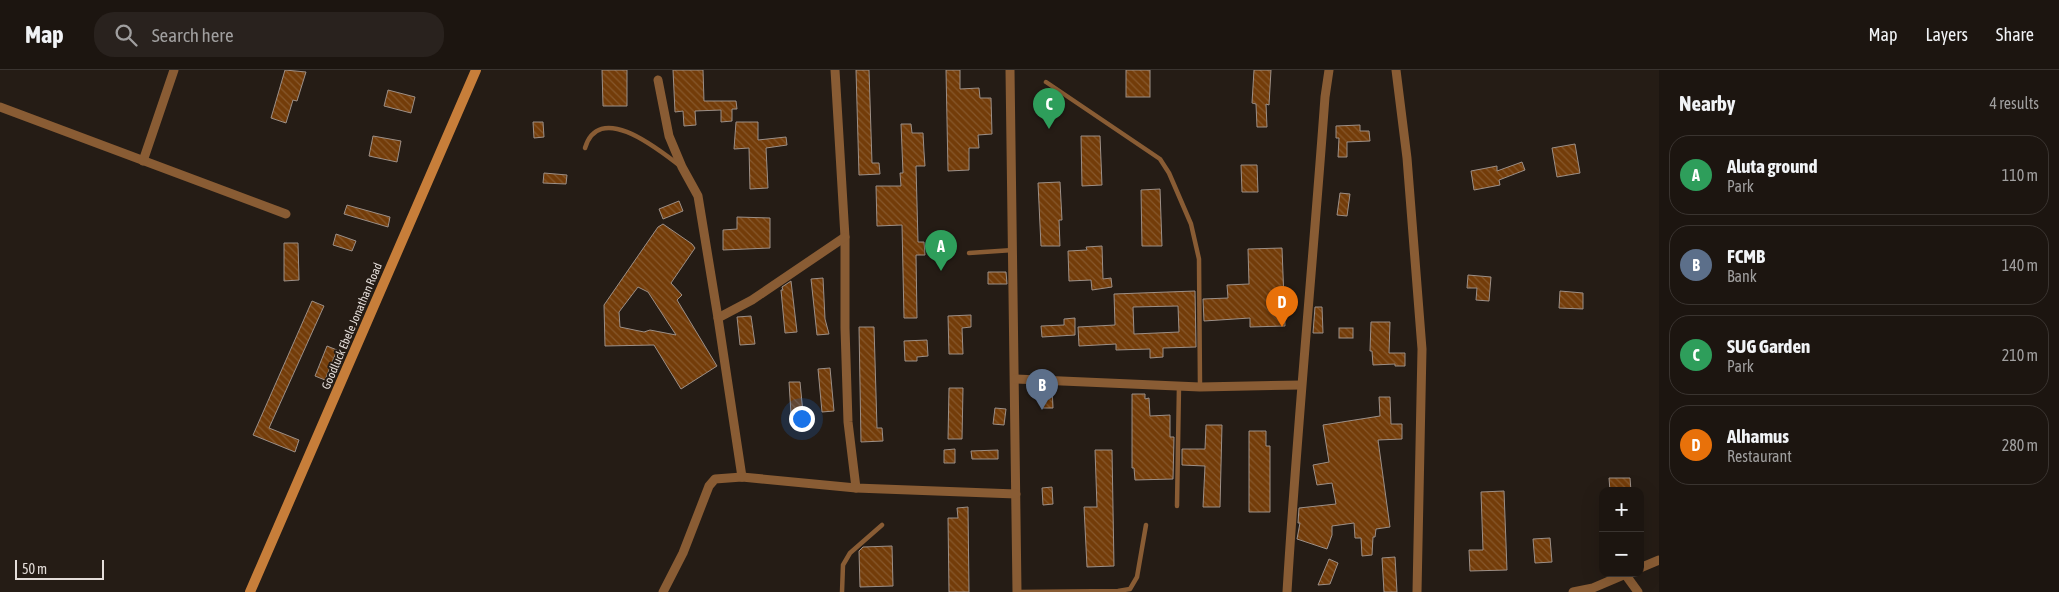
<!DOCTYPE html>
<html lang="en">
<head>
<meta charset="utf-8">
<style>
	body { margin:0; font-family:"Asap Condensed",sans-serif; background:#29221e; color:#f1f3f6 }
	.controls { position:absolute; right:15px; bottom:15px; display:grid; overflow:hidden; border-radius:10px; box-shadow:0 5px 20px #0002 }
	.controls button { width:45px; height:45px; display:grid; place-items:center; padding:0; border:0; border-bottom:1px solid #3a3430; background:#1c1510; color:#f1f3f6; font:25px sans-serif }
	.scale { position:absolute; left:15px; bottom:12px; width:89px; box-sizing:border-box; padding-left:5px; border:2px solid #e4ddd9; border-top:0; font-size:14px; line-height:18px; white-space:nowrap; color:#e4ddd9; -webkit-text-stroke:4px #251c15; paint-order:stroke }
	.you { position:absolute; left:801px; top:348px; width:18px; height:18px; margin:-12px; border:4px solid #fff; border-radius:50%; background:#1a73e8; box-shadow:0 0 0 8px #1a73e833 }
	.badge { display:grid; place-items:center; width:32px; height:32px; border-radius:50%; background:#fe8ebe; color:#fff; font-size:16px; font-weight:700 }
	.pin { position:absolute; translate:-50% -41px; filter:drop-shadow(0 1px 2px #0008) }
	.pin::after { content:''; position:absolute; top:26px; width:18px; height:15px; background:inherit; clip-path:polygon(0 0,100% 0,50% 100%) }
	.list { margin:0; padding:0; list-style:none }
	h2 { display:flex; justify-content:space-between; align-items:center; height:65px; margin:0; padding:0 20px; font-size:21px }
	h2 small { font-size:16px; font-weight:400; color:#a09f9f }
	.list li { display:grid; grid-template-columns:32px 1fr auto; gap:15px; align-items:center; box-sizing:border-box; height:80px; margin:0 10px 10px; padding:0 10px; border:1px solid #3a3430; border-radius:20px }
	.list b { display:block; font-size:19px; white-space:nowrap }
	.list p { margin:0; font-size:16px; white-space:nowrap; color:#a09f9f }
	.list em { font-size:16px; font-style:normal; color:#a09f9f }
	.icon { flex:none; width:28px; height:28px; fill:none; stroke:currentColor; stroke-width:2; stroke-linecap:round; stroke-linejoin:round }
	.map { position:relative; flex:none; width:1659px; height:522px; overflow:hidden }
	header { display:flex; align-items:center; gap:30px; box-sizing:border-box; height:70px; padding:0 25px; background:#1c1510; border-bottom:1px solid #3a3430 }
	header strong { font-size:24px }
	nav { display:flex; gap:28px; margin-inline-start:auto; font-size:18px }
	.search { width:350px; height:45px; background:#29221e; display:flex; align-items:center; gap:12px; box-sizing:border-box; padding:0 18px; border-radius:20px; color:#a09f9f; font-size:19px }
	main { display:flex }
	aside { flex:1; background:#1c1510 }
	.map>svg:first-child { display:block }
</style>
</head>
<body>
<header>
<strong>Map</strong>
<div class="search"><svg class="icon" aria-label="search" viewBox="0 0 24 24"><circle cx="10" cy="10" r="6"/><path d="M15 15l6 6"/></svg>Search here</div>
<nav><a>Map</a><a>Layers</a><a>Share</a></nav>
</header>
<main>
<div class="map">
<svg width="1659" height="522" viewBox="0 0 1659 522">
	<defs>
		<pattern id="building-back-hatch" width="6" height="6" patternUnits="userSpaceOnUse" patternTransform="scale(1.25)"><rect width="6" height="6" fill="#733c09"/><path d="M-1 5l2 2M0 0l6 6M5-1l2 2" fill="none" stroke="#87582c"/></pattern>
	</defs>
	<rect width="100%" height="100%" fill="#251c15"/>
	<g fill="url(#building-back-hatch)" stroke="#9c8f87" fill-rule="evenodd">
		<polygon points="285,0 306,2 297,31 293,30 286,53 271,48"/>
		<polygon points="602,0 627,0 627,36 603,36"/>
		<polygon points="673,0 703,0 704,31 736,31 737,39 732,39 732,51 721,52 721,40 695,41 696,55 684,56 683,41 675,42"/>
		<polygon points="856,0 869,0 872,93 879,93 880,104 859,105"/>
		<polygon points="946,0 960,0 960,19 979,18 980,28 991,28 992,64 978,65 979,78 969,78 969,100 948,101"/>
		<rect x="1126" y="0" width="24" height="27"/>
		<polygon points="1254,0 1271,0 1269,35 1266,34 1267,57 1257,57 1256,34 1252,33"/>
		<polygon points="388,20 415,27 411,43 384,36"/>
		<polygon points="533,52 543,52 544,67 534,68"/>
		<polygon points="736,52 758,52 758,70 786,67 787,75 766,78 768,118 750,119 749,78 734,79"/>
		<polygon points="901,54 911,54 912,63 923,63 924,82 925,96 916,96 918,172 924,172 925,185 916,185 917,248 904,248 902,155 877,156 876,116 901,116 900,103 903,103"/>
		<polygon points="1360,55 1360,61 1369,61 1370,71 1347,72 1347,87 1338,87 1339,68 1336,68 1336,56"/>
		<polygon points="373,66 401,71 397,92 369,86"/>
		<polygon points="1081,66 1100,66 1102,115 1082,116"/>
		<polygon points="1575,74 1580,103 1557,107 1552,78"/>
		<polygon points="1522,92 1525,100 1499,110 1500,115 1474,120 1471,101 1497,96 1497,101"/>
		<polygon points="1241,95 1257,95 1258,122 1242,122"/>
		<polygon points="544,103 567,105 566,114 543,113"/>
		<polygon points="1060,112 1062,150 1059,150 1060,176 1041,176 1038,113"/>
		<polygon points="1160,119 1162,176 1142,176 1141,120"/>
		<polygon points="1340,123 1350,124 1347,146 1337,145"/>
		<polygon points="679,131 683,141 663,149 659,139"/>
		<polygon points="347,135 390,147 388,157 344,144"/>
		<polygon points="737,147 770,148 770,178 723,180 723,160 737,159"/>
		<path d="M663,154l29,20 3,4 -24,35 11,12 -5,5 40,66 -36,23 -27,-44 -49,1 -1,-41 54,-78zM638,217l10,5 28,43 -26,-5 -6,2 -24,-5 -1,-15z"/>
		<polygon points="336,164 356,171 352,181 333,175"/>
		<polygon points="284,173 298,173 299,210 284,211"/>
		<polygon points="1102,176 1103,209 1111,208 1112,217 1092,220 1091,210 1069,211 1068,181 1087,180 1086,177"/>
		<polygon points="1282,178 1285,256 1250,257 1250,248 1204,251 1203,229 1228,228 1227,215 1249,214 1248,179"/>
		<polygon points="988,202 1006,202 1007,214 988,214"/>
		<polygon points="1468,205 1491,207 1489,231 1476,230 1477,218 1467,218"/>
		<polygon points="823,208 825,249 829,264 817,265 811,209"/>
		<polygon points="791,211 797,262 785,263 781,220 783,220 782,217"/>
		<path d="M1195,221l1,56 -33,1v9l-13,1v-9l-34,1v-6l-37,2 -1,-19 37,-2 -1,-31zM1178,236l1,26 -45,2 -1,-27z"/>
		<polygon points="1560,221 1583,223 1583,239 1559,238"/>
		<polygon points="312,231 324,236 269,358 299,370 295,382 253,365"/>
		<polygon points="1315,237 1322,237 1323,263 1313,263"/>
		<polygon points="971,245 971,257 962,258 963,284 949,284 948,246"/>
		<polygon points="751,246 755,274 740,275 737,247"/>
		<polygon points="1075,248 1075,265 1042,267 1041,256 1064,255 1064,249"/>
		<polygon points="1371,252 1390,252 1389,283 1405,283 1405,296 1395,296 1395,294 1373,295 1372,281 1370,281"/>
		<polygon points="859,257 874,257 877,358 882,358 883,371 861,372"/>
		<rect x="1339" y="258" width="14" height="10"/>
		<polygon points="927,270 928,286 917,287 917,291 905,291 904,271"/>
		<polygon points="327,276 337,280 325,310 315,306"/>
		<polygon points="830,298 834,341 822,342 818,299"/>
		<polygon points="789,312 800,312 803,343 791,344"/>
		<polygon points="1042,316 1052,317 1053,338 1042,338"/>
		<polygon points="949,318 963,318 962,369 948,369"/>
		<polygon points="1132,324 1145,324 1145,329 1149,328 1150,346 1170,345 1170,367 1174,367 1173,409 1135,410 1134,398 1132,398"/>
		<polygon points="1379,327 1390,327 1391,354 1402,354 1402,369 1378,370 1390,457 1376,459 1375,467 1373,467 1372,485 1362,486 1361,468 1355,468 1354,453 1332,456 1332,465 1327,479 1297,469 1300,453 1298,453 1299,438 1336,434 1332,413 1317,415 1313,395 1329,392 1323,355 1380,346"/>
		<polygon points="995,338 1006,339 1004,355 993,354"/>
		<polygon points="1206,355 1222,355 1220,437 1203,437 1205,396 1182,395 1182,379 1205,379"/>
		<polygon points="1249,361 1266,361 1266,376 1270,376 1270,442 1249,442"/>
		<polygon points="955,379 955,393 944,393 944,380"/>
		<polygon points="998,380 998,389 972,389 971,381"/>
		<polygon points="1095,380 1112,380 1114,496 1087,497 1084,437 1097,437"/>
		<polygon points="1609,408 1630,408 1631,421 1610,421"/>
		<polygon points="1052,417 1053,434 1043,435 1042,418"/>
		<polygon points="1504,421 1507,500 1470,501 1469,480 1483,480 1481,422"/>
		<polygon points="968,437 969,522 949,522 948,448 958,448 957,438"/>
		<polygon points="1550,468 1552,492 1535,493 1533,469"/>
		<polygon points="892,476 893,516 860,517 859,481 863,477"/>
		<polygon points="1395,487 1397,522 1384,522 1382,488"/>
		<polygon points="1329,489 1338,493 1330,514 1318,515"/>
	</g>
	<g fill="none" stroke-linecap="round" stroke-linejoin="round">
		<g stroke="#895c34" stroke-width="4.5">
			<polyline points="1046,12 1160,89 1169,103 1191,154 1199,189 1200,317"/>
			<path d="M585,78c14,-47 73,1 94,17"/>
			<polyline points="969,183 1013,180"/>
			<polyline points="1177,436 1179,316"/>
			<polyline points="842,522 843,495 850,483 882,455"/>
			<polyline points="1017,522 1118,521 1130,519 1137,507 1146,455"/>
		</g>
		<g stroke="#895c34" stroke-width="9">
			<polyline points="835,0 845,167 845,258 848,352 856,418"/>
			<polyline points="1010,0 1017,522"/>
			<polyline points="1396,0 1407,88 1422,279 1417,522"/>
			<polyline points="658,10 669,66 682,97 698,126 718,248 742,407"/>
			<polyline points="0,37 286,144"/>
			<polyline points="143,91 174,0"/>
			<polyline points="718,248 752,230 845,167"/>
			<polyline points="1015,309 1200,317 1301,315"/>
			<polyline points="1640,498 1659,490"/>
			<polyline points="1625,504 1638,522"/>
			<polyline points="663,522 683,483 709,416 715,409 742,407 856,418 1016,424"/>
			<path d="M1287,522c10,-165 26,-330 38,-495l4,-27"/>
			<polyline points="1573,522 1593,518 1628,503"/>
		</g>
		<polyline stroke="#c77e3a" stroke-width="10" points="250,522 476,0"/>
	</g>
	<g text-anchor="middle" stroke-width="4" stroke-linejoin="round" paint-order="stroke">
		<g font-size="12" fill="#e4ddd9" stroke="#251c15">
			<text transform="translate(352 256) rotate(-67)" y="4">Goodluck Ebele Jonathan Road</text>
		</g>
	</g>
</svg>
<div class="controls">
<button>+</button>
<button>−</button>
</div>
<div class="scale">50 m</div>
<div class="you"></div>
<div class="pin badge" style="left:941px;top:201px;background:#2e9e5b">A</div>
<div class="pin badge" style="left:1042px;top:340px;background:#5c6f8a">B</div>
<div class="pin badge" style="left:1049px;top:59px;background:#2e9e5b">C</div>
<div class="pin badge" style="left:1282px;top:257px;background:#e8710a">D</div>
</div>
<aside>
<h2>Nearby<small>4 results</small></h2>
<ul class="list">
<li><span class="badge" style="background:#2e9e5b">A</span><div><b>Aluta ground</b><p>Park</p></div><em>110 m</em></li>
<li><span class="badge" style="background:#5c6f8a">B</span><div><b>FCMB</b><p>Bank</p></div><em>140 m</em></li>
<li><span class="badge" style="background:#2e9e5b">C</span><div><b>SUG Garden</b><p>Park</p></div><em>210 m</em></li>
<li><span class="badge" style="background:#e8710a">D</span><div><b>Alhamus</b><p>Restaurant</p></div><em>280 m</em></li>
</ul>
</aside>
</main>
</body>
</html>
